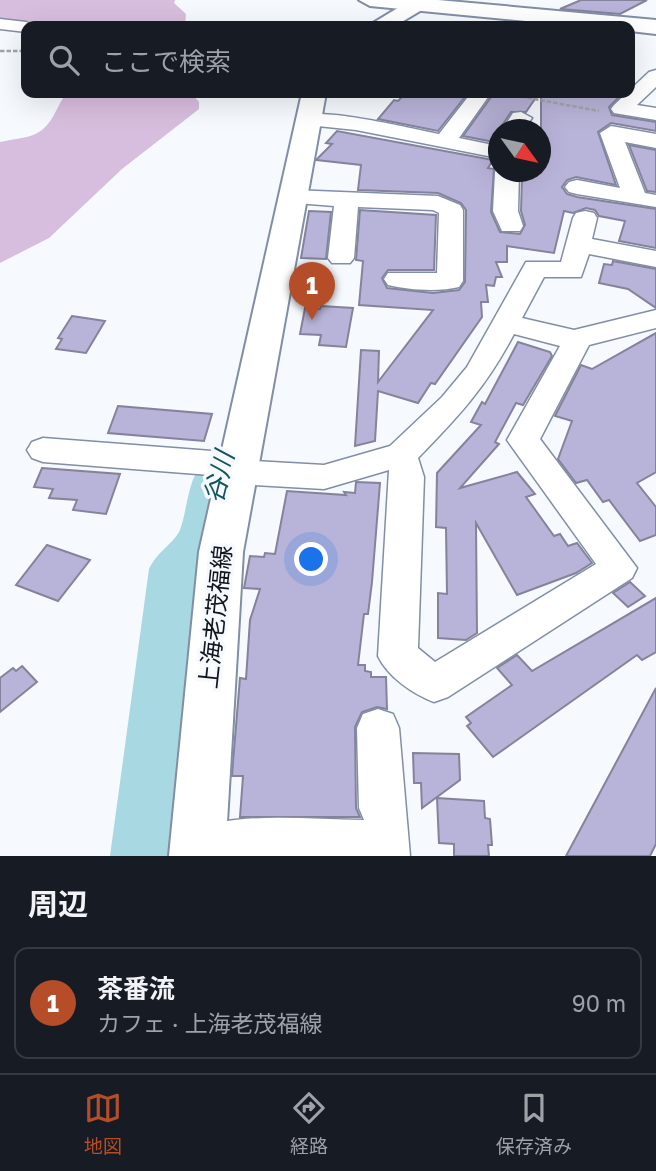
<!DOCTYPE html>
<html lang="ja">
<head>
<meta charset="utf-8">
<style>
	body { margin:0; font-family:"Golos Text","Noto Sans JP",sans-serif; background:#242831; color:#f1f3f6 }
	.compass { position:absolute; left:488px; top:119px; width:63px; height:63px; border-radius:50%; background:#171b24; box-shadow:0 7px 28px #0002; rotate:123deg }
	.you { position:absolute; left:312px; top:560px; width:24px; height:24px; margin:-18px; border:5px solid #fff; border-radius:50%; background:#1a73e8; box-shadow:0 0 0 10px #1a73e833 }
	.badge { display:grid; place-items:center; width:46px; height:46px; border-radius:50%; background:#b44d28; color:#fff; font-size:23px; font-weight:700 }
	.pin { position:absolute; translate:-50% -58px; filter:drop-shadow(0 2px 4px #0008) }
	.pin::after { content:''; position:absolute; top:37px; width:24px; height:21px; background:inherit; clip-path:polygon(0 0,100% 0,50% 100%) }
	.list { margin:0; padding:0; list-style:none }
	h2 { display:flex; justify-content:space-between; align-items:center; height:91px; margin:0; padding:0 28px; font-size:30px }
	h2 small { font-size:23px; font-weight:400; color:#9ea1a6 }
	.list li { display:grid; grid-template-columns:46px 1fr auto; gap:21px; align-items:center; box-sizing:border-box; height:112px; margin:0 14px 14px; padding:0 14px; border:2px solid #363941; border-radius:14px }
	.list b { display:block; font-size:26px; white-space:nowrap }
	.list p { margin:0; font-size:23px; white-space:nowrap; color:#9ea1a6 }
	.list em { font-size:23px; font-style:normal; color:#9ea1a6 }
	.icon { flex:none; width:38px; height:38px; fill:none; stroke:currentColor; stroke-width:2; stroke-linecap:round; stroke-linejoin:round }
	.map { position:relative; flex:none; width:656px; height:856px; overflow:hidden }
	.search { position:absolute; background:#171b24; box-shadow:0 7px 28px #0002; left:21px; right:21px; top:21px; height:77px; display:flex; align-items:center; gap:18px; box-sizing:border-box; padding:0 24px; border-radius:14px; color:#9ea1a6; font-size:26px }
	.sheet { height:217px; background:#171b24 }
	nav { display:flex; justify-content:space-around; align-items:center; box-sizing:border-box; height:98px; border-top:2px solid #363941; background:#171b24; font-size:19px; color:#9ea1a6 }
	nav a { display:grid; justify-items:center; gap:4px }
	nav .on { color:#b44d28 }
	.map>svg:first-child { display:block }
</style>
</head>
<body>
<div class="map">
<svg width="656" height="856" viewBox="0 0 656 856">
	<rect width="100%" height="100%" fill="#f6f9fe"/>
	<g fill="#d7bede">
		<polygon points="0,0 175,0 174,3 186,14 185,26 69,26 0,19"/>
		<path d="M69,93h122l8,9v7l-77,60 -73,69 -49,25v-121c29,-6 42,-3 56,-31 4,-7 6,-14 13,-18z"/>
	</g>
	<g fill="none" stroke-linecap="round" stroke-linejoin="round">
		<path fill="#a8d8e1" fill-rule="evenodd" d="M214,466l17,5 7,13c-6,34 -10,69 -38,94l-24,278h-66l39,-287c8,-17 25,-26 31,-39 7,-20 7,-40 17,-59z"/>
	</g>
	<g fill="#b8b3d8" stroke="#85829b" stroke-width="2">
		<polygon points="581,0 647,0 620,14 560,9"/>
		<polygon points="406,93 468,93 438,131 378,119 394,100 398,101"/>
		<polygon points="494,93 539,93 526,112 511,112 499,130 499,143 463,136"/>
		<polygon points="541,93 623,93 609,107 612,115 656,122 656,131 611,123 598,132 616,185 576,177 567,180 562,187 567,194 577,197 656,209 656,248 619,241 625,221 599,216 595,210 586,208 573,213 564,211 554,253 507,246 507,262 496,262 502,277 496,277 494,286 486,285 488,302 481,302 482,317 435,384 431,383 418,403 378,391 375,441 355,446 361,350 379,351 378,382 433,310 359,305 363,261 356,260 360,210 436,215 434,270 388,270 382,278 387,288 433,293 459,290 465,282 466,210 461,203 438,193 358,190 361,165 316,160 332,144 326,143 337,131 493,160 488,168 494,169 491,212 500,232 520,234 525,225 521,211 522,176 530,179 534,172 541,172"/>
		<polygon points="629,145 656,150 656,192 647,191"/>
		<polygon points="309,211 331,212 326,259 301,258"/>
		<polygon points="613,261 656,269 656,308 628,289 599,283 604,264 612,265"/>
		<polygon points="321,306 353,308 346,347 319,345 321,335 300,334 305,308 320,309"/>
		<polygon points="72,316 105,321 86,353 56,349 62,339 58,338"/>
		<polygon points="656,333 656,472 637,483 656,507 656,535 640,541 609,500 603,502 587,480 576,483 558,459 572,421 555,416 581,365 592,369"/>
		<polygon points="518,342 550,352 552,356 523,405 516,403 495,442 499,444 460,488 517,472 535,494 526,497 554,536 560,534 568,546 577,543 592,563 576,573 517,595 476,523 477,633 466,640 438,638 438,593 447,594 446,528 436,527 437,473 481,425 471,422 482,402 485,404"/>
		<polygon points="118,406 212,414 204,441 108,433"/>
		<polygon points="42,468 120,474 106,514 73,510 77,500 49,498 53,489 34,487"/>
		<polygon points="356,482 380,483 372,582 368,614 364,614 358,665 365,665 365,671 371,672 371,677 386,677 387,709 377,707 362,712 355,727 356,808 360,817 240,817 243,776 232,776 233,762 240,678 246,679 250,620 260,589 244,588 250,556 264,557 265,553 275,554 287,491 346,495 344,492 355,493"/>
		<polygon points="47,545 90,560 58,601 16,585"/>
		<polygon points="630,582 645,596 628,607 613,593"/>
		<polygon points="656,598 656,652 642,660 637,655 493,757 467,726 471,723 466,717 512,685 497,668 517,655 532,671"/>
		<polygon points="22,666 37,682 0,712 0,678 13,668 16,671"/>
		<polygon points="656,688 656,844 650,856 566,856"/>
		<polygon points="413,753 459,754 460,780 422,808 421,783 414,783"/>
		<polygon points="437,798 484,801 485,818 490,819 492,845 488,845 489,856 454,856 454,844 439,843"/>
	</g>
	<g fill="none" stroke-linecap="round" stroke-linejoin="round">
		<g stroke="#828ea6" stroke-width="3">
			<g id="street">
				<polygon points="0,19 26,22 35,26 26,26 26,32 0,29"/>
				<polygon points="656,70 656,87 637,105 656,108 656,120 614,113 611,109 614,105 649,72"/>
				<path d="M471,93h20l-32,45 39,8v12l-142,-28 -48,-5 -11,-6c12,-16 120,11 142,15z"/>
				<polygon points="521,112 532,118 523,130 502,130 513,113"/>
				<polygon points="611,126 656,134 656,148 625,142 645,193 656,195 656,207 577,194 569,192 565,187 569,182 577,180 620,188 600,133"/>
				<polygon points="498,168 498,172 519,172 518,211 523,226 520,231 502,231 493,211 495,172"/>
				<path d="M292,190l146,6 22,9 3,5v71l-4,6c-20,5 -51,3 -71,-2l-4,-6 4,-6h49l2,-60 -6,-3 -75,-3 -4,51 -4,5h-18l-4,-5 6,-52 -50,-4 -4,-5 4,-5z"/>
				<path d="M585,211l9,2 3,5 -5,21 64,12v16l-67,-13 -8,23h-37l-22,41 52,12 82,-20v18l-67,17 -49,94 97,129 -5,10 -184,119 -14,5c-21,-8 -46,-25 -56,-46l11,-186 -65,19 -87,-5 -12,-3 -2,-5 -180,-14 -11,-4 -5,-8 5,-8 11,-4 195,15 12,4 2,4 72,4 66,-19 52,-49 25,-30 59,-105h35l12,-44 3,-5zM514,334l46,12 -53,94 89,124 -161,98 -17,-14 6,-171 -6,-19c41,-42 68,-71 96,-124z"/>
				<path d="M378,709l15,5 6,14 11,128h-232l-3,-7 7,-16c55,-23 123,-13 182,-13l-5,-12 -2,-80 6,-14z"/>
			</g>
		</g>
		<g stroke="#828ea6" stroke-width="4">
			<g id="primary">
				<polygon points="411,0 425,0 430,5 395,26 368,26"/>
				<polygon points="302,93 326,93 243,552 225,856 169,856 199,552"/>
			</g>
		</g>
		<g stroke="#828ea6" stroke-width="4">
			<polygon id="highway" points="359,0 438,0 656,20 656,34 630,31 630,26 578,26 370,6"/>
		</g>
		<g stroke="#a1a4ab" stroke-width="2.5" stroke-dasharray="4.5 2" stroke-linecap="butt">
			<polyline points="0,51 26,51"/>
			<polyline points="502,93 599,111"/>
		</g>
		<use href="#street" fill="#fff" fill-rule="evenodd"/>
		<use href="#primary" fill="#fff" fill-rule="evenodd"/>
		<use href="#highway" fill="#fff" fill-rule="evenodd"/>
	</g>
	<g text-anchor="middle" stroke-width="7" stroke-linejoin="round" paint-order="stroke">
		<g font-size="24" fill="#11151e" stroke="#f6f9fe">
			<text transform="translate(216 617) rotate(-84)" y="8">上海老茂福線</text>
		</g>
		<g font-size="26" font-style="italic" fill="#11545e" stroke="#f6f9fe">
			<text transform="translate(219 477) rotate(-76)" y="9">谷川</text>
		</g>
	</g>
</svg>
<svg class="compass" viewBox="-18 -18 36 36"><path d="M0-13l5 13h-10z" fill="#e53935"/><path d="M0 13l5-13h-10z" fill="#9ea1a6"/></svg>
<div class="you"></div>
<div class="pin badge" style="left:312px;top:320px">1</div>
<div class="search"><svg class="icon" aria-label="search" viewBox="0 0 24 24"><circle cx="10" cy="10" r="6"/><path d="M15 15l6 6"/></svg>ここで検索</div>
</div>
<section class="sheet">
<h2>周辺<small></small></h2>
<ul class="list">
<li><span class="badge">1</span><div><b>茶番流</b><p>カフェ · 上海老茂福線</p></div><em>90 m</em></li>
</ul>
</section>
<nav>
<a class="on"><svg class="icon" aria-label="map" viewBox="0 0 24 24"><path d="M3 6l6-2 6 2 6-2v14l-6 2-6-2-6 2zM9 4v14M15 6v14"/></svg>地図</a>
<a><svg class="icon" aria-label="directions" viewBox="0 0 24 24"><path d="M12 3l9 9-9 9-9-9zM9 14v-3h6M13 9l2 2-2 2"/></svg>経路</a>
<a><svg class="icon" aria-label="saved" viewBox="0 0 24 24"><path d="M7 4h10v16l-5-4-5 4z"/></svg>保存済み</a>
</nav>
</body>
</html>
